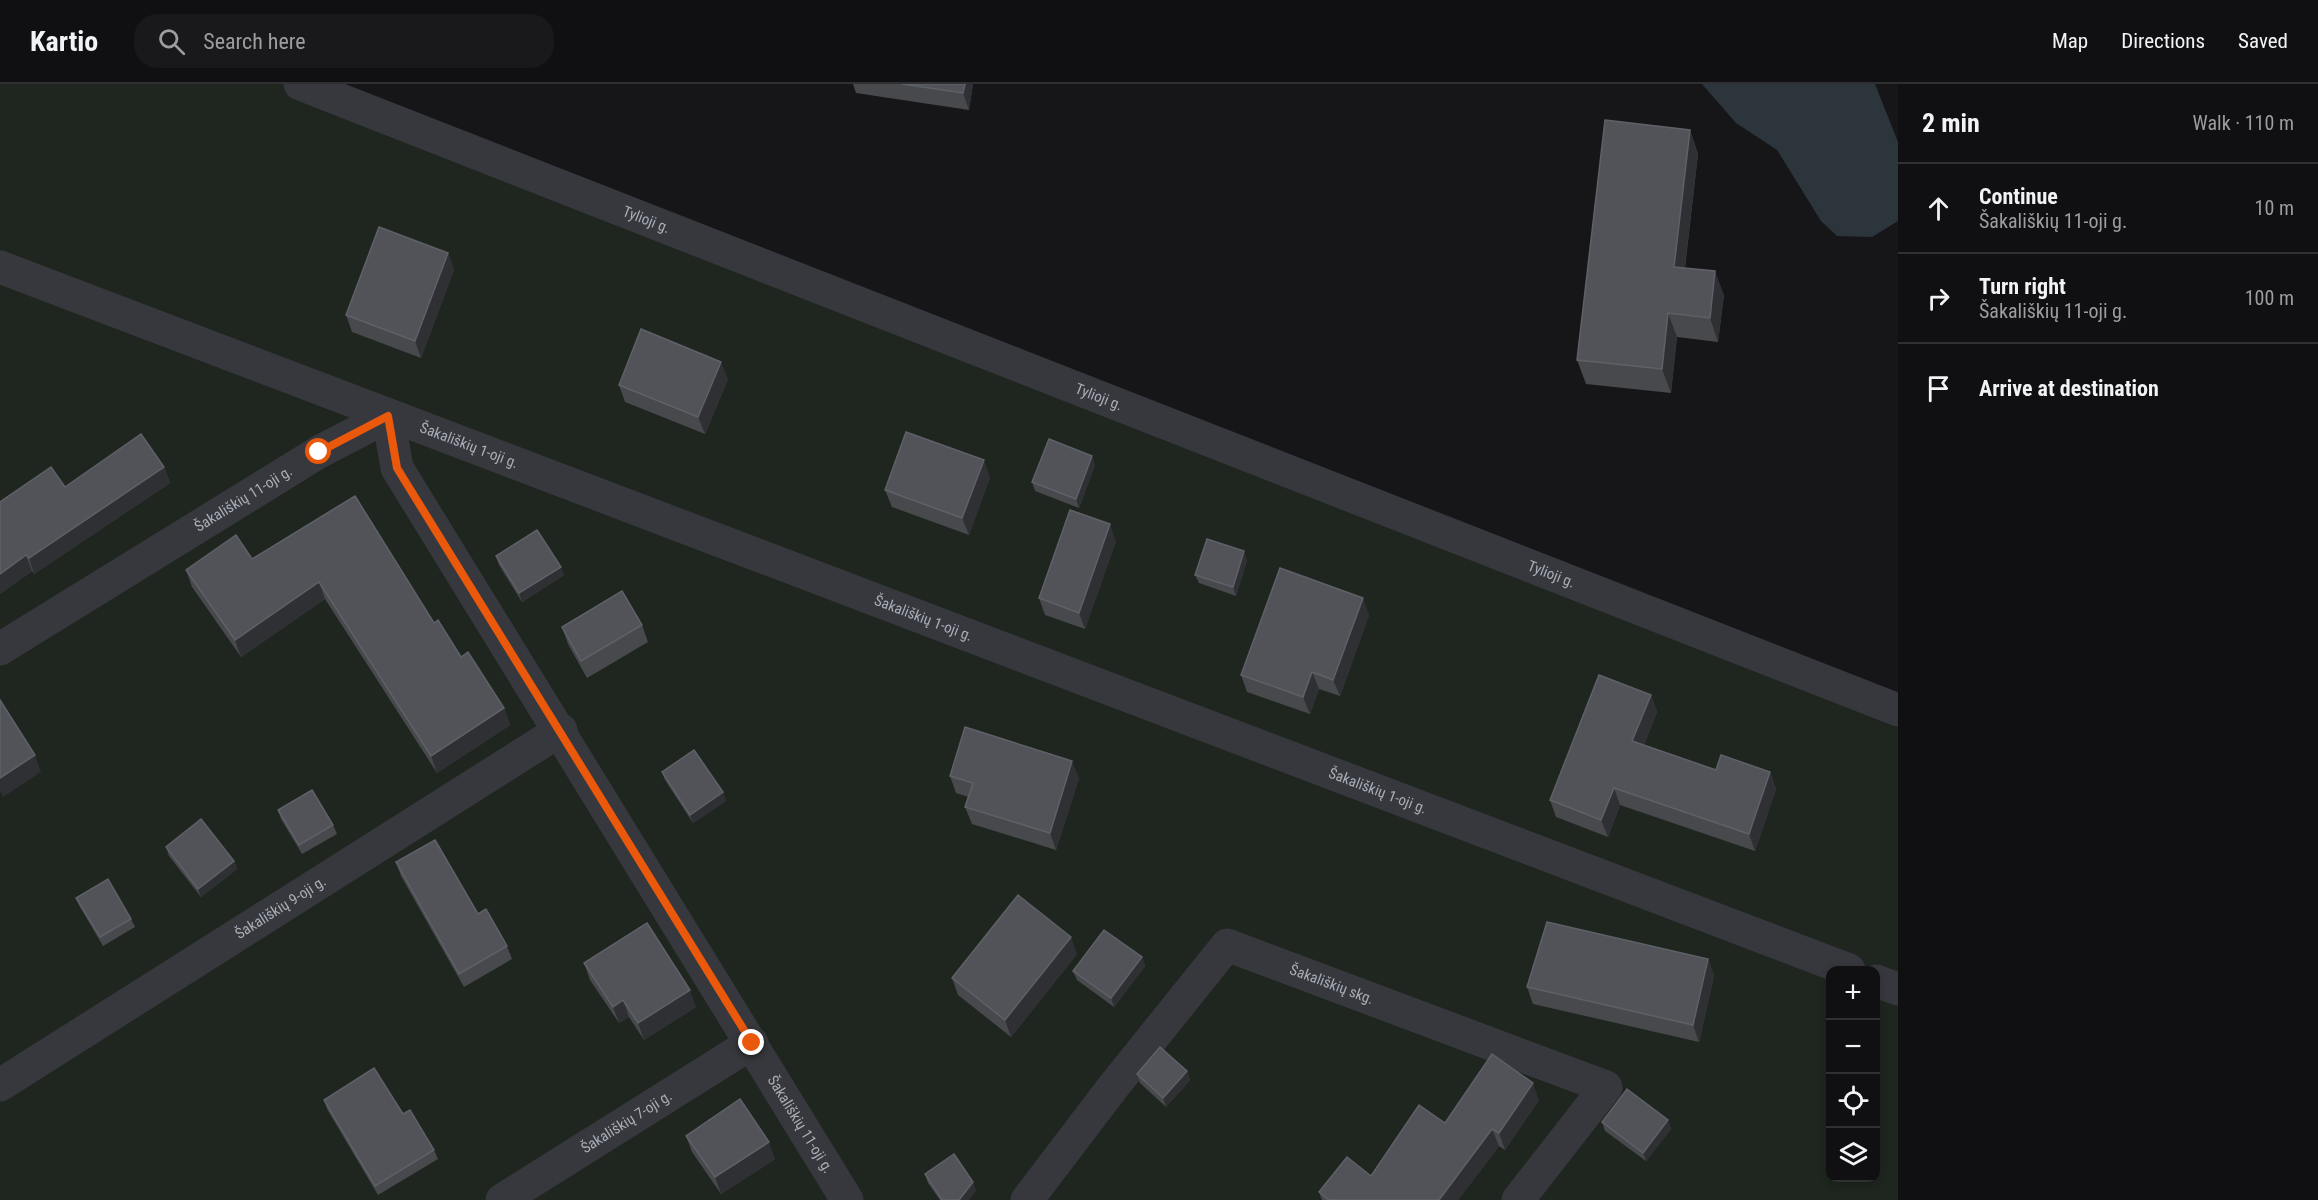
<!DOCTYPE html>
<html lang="en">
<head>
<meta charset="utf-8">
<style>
	body { margin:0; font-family:"Roboto Condensed",sans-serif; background:#19191b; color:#f1f3f6 }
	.controls { position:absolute; right:18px; bottom:18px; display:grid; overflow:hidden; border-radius:12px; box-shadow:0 3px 9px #0003 }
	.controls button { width:54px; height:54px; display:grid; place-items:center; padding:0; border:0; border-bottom:2px solid #303032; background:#101012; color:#f1f3f6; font:30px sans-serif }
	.stop { position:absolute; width:18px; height:18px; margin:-14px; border:4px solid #ea580c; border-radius:50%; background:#fff }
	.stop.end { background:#ea580c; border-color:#fff; box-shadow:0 2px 6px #0008 }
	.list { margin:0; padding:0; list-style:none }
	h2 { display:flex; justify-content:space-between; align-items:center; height:78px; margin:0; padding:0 24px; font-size:26px }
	h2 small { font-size:20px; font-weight:400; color:#9c9d9f }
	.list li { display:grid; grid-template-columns:39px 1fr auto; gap:18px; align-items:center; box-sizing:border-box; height:90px; padding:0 24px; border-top:2px solid #303032 }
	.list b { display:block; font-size:22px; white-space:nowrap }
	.list p { margin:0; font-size:20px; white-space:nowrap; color:#9c9d9f }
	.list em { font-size:20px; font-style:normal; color:#9c9d9f }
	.icon { flex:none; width:33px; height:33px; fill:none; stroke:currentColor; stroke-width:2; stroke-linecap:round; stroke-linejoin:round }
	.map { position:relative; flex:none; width:1898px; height:1116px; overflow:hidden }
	header { display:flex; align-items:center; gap:36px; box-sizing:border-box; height:84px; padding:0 30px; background:#101012; border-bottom:2px solid #303032 }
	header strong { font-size:28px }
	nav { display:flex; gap:33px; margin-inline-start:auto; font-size:21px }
	.search { width:420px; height:54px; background:#19191b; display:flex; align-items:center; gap:15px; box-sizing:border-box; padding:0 21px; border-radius:24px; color:#9c9d9f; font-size:22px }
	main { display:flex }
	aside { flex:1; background:#101012 }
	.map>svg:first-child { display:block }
</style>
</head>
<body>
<header>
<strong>Kartio</strong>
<div class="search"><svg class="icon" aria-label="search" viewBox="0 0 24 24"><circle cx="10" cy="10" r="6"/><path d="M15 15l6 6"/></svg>Search here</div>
<nav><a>Map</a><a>Directions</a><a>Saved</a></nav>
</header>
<main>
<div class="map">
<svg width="1898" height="1116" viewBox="0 0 1898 1116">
	<rect width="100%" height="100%" fill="#161618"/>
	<path fill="#1e261f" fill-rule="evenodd" d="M0,0h300l1598,640v476h-1898zM1830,886h46v208h-46z"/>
	<polygon fill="#2c353c" points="1702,0 1875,0 1898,58 1898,137 1872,153 1837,152 1821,137 1777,66 1736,39"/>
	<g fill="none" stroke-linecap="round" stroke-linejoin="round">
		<g stroke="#37383d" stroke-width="33">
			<path id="s1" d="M300,0l1598,626"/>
			<path id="s2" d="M0,183l1849,703"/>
			<path id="s3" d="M0,565l319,-197 69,-36 9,52 450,732"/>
			<polyline points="1876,897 1898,905"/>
			<path id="s4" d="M0,1001l561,-355"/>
			<path id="s5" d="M502,1116l250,-157"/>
			<path id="s6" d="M1027,1116l86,-113 114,-142 379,142 -88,113"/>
		</g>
	</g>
	<g fill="#47494d">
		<polygon points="853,0 973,0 969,26 856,9"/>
		<polygon points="1690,46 1698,70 1685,184 1724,211 1718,258 1677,253 1671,309 1586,300 1577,276"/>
		<polygon points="448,169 454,186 421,274 352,248 346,231"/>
		<polygon points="728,295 705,350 625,318 619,301"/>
		<polygon points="1095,381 1079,424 1035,407 1032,398"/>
		<polygon points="164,383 170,399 34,490 32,487 0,510 0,418 65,403"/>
		<polygon points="990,393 969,451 892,423 885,406"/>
		<polygon points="1116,457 1085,545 1045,531 1039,514"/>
		<polygon points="496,472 564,491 522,518 499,481"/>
		<polygon points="252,475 434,539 504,624 510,641 437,689 325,515 241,573 192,503 186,486"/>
		<polygon points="1247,476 1236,512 1199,499 1195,491"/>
		<polygon points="1369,531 1340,612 1319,605 1310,630 1247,608 1241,591"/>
		<polygon points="642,541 648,558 587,594 568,560 562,543"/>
		<polygon points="1651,611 1657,628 1644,661 1716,686 1770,688 1776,705 1755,767 1620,721 1608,753 1556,733 1550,716"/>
		<polygon points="662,688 723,708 726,717 693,739 665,696"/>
		<polygon points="950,692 1079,694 1056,766 972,740 965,723 968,713 956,709"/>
		<polygon points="278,726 333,741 337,750 302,770 281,735"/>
		<polygon points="166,763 234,777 237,785 201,813 169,772"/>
		<polygon points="396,778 507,862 512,875 464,903 401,792"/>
		<polygon points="76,814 131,835 135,843 103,862 80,823"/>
		<polygon points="1077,870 1011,953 958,911 952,894"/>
		<polygon points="1142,873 1145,882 1114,923 1077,896 1073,887"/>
		<polygon points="1708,875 1714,892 1699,958 1533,920 1527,903"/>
		<polygon points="584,879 696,923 644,956 629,933 619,939 590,896"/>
		<polygon points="1187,987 1190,996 1166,1023 1140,999 1137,990"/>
		<polygon points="324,1016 434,1066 438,1075 378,1111 327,1025"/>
		<polygon points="1539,1016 1505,1066 1499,1062 1458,1116 1322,1116 1319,1108 1371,1092 1445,1039"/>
		<polygon points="1668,1036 1671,1045 1646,1077 1605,1047 1602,1038"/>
		<polygon points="686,1052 775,1075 721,1110 692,1068"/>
		<polygon points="925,1090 976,1106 969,1116 940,1116 928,1099"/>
	</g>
	<g fill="#2f3033">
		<polygon points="965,0 973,0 969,26 963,9"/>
		<polygon points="1690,46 1698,70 1682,207 1674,183"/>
		<polygon points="448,169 454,186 421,274 415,257"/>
		<polygon points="1715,187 1724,211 1718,258 1710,234"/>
		<polygon points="1668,229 1677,253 1671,309 1662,285"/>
		<polygon points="721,278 728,295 705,350 698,333"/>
		<polygon points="1092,372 1095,381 1079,424 1076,415"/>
		<polygon points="984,376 990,393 969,451 962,434"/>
		<polygon points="164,383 170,399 34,490 29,474"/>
		<polygon points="1110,440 1116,457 1085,545 1079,529"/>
		<polygon points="1244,467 1247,476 1236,512 1233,503"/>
		<polygon points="26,471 32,487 0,510 0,490"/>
		<polygon points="561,483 564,491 522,518 519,509"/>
		<polygon points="319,498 325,515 241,573 235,556"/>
		<polygon points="1363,514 1369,531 1340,612 1333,596"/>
		<polygon points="1312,588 1319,605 1310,630 1303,613"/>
		<polygon points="1651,611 1657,628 1639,674 1632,657"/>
		<polygon points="504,624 510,641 437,689 431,672"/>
		<polygon points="35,671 41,688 3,713 0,707 0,694"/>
		<polygon points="1072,677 1079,694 1056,766 1050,749"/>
		<polygon points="1770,688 1776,705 1755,767 1749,750"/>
		<polygon points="1614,704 1620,721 1608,753 1601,736"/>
		<polygon points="723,708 726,717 693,739 690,731"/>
		<polygon points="234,777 237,785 201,813 198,805"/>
		<polygon points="1071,853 1077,870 1011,953 1005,936"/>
		<polygon points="1142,873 1145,882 1114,923 1111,914"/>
		<polygon points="1708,875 1714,892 1699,958 1693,941"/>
		<polygon points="690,906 696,923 644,956 638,939"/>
		<polygon points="623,916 629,933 619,939 613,923"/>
		<polygon points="1187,987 1190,996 1166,1023 1163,1014"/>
		<polygon points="1533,999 1539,1016 1505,1066 1499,1049"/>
		<polygon points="1668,1036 1671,1045 1646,1077 1643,1069"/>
		<polygon points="1492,1045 1499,1062 1458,1116 1439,1116"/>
		<polygon points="769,1058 775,1075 721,1110 715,1093"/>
		<polygon points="973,1098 976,1106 969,1116 959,1116"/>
	</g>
	<g fill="#525359" stroke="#5f6168" stroke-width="1.5">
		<polygon points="902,0 965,0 963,9"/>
		<polygon points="1605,36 1690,46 1674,183 1715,187 1710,234 1668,229 1662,285 1577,276"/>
		<polygon points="379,143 448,169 415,257 346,231"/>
		<polygon points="641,245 721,278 698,333 619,301"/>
		<polygon points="906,348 984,376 962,434 885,406"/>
		<polygon points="141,350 164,383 29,474 26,471 0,490 0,418 51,383 65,403"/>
		<polygon points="1049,355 1092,372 1076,415 1032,398"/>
		<polygon points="355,412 434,539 438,536 461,573 468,568 504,624 431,672 319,498 235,556 186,486 236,451 252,475"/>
		<polygon points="1070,426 1110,440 1079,529 1039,514"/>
		<polygon points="537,446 561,483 519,509 496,472"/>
		<polygon points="1207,455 1244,467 1233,503 1195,491"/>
		<polygon points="1280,484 1363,514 1333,596 1312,588 1303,613 1241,591"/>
		<polygon points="622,507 642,541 581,577 562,543"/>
		<polygon points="1599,591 1651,611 1632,657 1716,686 1721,671 1770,688 1749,750 1614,704 1601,736 1550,716"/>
		<polygon points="0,616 35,671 0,694"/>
		<polygon points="965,643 1072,677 1050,749 965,723 973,699 950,692"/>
		<polygon points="694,666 723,708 690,731 662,688"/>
		<polygon points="312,706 333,741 299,761 278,726"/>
		<polygon points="201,735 234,777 198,805 166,763"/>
		<polygon points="435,756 478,830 486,825 507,862 459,890 396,778"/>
		<polygon points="108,795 131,835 100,853 76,814"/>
		<polygon points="1018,811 1071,853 1005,936 952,894"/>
		<polygon points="1547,838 1708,875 1693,941 1527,903"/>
		<polygon points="647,839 690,906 638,939 623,916 613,923 584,879"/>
		<polygon points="1104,846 1142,873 1111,914 1073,887"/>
		<polygon points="1160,963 1187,987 1163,1014 1137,990"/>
		<polygon points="1492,970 1533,999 1499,1049 1492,1045 1439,1116 1329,1116 1319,1108 1347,1073 1371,1092 1419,1021 1445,1039"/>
		<polygon points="374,984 403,1030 410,1026 434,1066 375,1102 324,1016"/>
		<polygon points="1627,1005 1668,1036 1643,1069 1602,1038"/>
		<polygon points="740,1015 769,1058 715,1093 686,1052"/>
		<polygon points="954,1070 973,1098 959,1116 942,1116 925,1090"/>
	</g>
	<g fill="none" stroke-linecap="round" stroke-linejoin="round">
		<polyline stroke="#ea580c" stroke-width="8" points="319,368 388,332 397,384 752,959"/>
	</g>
	<g text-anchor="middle" stroke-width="6" stroke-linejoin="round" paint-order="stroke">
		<g font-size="15" fill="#a8adb8" stroke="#111113">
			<text dy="5" stroke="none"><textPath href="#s1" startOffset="372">Tylioji g.</textPath></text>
			<text dy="5" stroke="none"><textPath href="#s1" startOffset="858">Tylioji g.</textPath></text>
			<text dy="5" stroke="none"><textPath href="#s2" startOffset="502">Šakališkių 1-oji g.</textPath></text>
			<text dy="5" stroke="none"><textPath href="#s3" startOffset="286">Šakališkių 11-oji g.</textPath></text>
			<text dy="5" stroke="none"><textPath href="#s1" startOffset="1344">Tylioji g.</textPath></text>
			<text dy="5" stroke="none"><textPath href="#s2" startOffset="988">Šakališkių 1-oji g.</textPath></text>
			<text dy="5" stroke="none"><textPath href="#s2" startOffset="1474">Šakališkių 1-oji g.</textPath></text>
			<text dy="5" stroke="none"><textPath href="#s4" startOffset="332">Šakališkių 9-oji g.</textPath></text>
			<text dy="5" stroke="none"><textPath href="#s6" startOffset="436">Šakališkių skg.</textPath></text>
			<text dy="5" stroke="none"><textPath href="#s5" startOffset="147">Šakališkių 7-oji g.</textPath></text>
			<text dy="5" stroke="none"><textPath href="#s3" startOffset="1276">Šakališkių 11-oji g.</textPath></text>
		</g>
	</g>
</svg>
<div class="controls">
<button>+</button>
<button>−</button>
<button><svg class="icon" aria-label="locate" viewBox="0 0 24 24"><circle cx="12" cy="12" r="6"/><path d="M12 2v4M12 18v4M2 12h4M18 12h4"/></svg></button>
<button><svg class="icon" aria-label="layers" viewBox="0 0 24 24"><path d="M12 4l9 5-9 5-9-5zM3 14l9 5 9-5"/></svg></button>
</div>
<div class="stop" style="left:319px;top:368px"></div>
<div class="stop end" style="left:752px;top:959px"></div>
</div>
<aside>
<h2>2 min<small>Walk · 110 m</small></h2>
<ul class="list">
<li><svg class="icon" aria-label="ahead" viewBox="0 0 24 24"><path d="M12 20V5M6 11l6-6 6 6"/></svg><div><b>Continue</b><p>Šakališkių 11-oji g.</p></div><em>10 m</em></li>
<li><svg class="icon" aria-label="right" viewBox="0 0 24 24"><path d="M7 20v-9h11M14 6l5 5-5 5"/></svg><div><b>Turn right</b><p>Šakališkių 11-oji g.</p></div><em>100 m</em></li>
<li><svg class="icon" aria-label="arrive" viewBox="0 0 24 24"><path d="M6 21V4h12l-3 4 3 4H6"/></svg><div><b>Arrive at destination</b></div></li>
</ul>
</aside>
</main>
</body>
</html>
